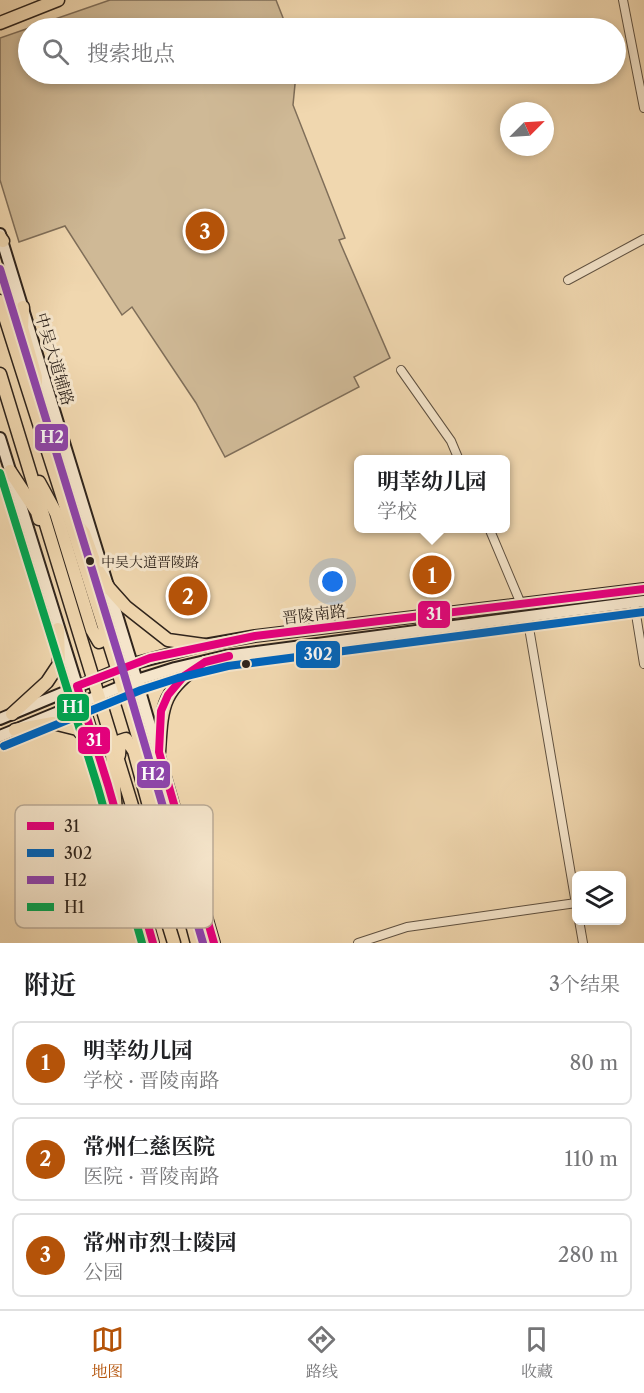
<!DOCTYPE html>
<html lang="zh">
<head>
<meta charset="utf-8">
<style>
	body { margin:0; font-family:"Libre Caslon Text","Noto Serif SC",serif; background:#f2f2f2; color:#202124 }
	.controls { position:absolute; right:18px; bottom:18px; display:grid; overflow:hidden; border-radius:9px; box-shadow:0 3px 9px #0003 }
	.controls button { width:54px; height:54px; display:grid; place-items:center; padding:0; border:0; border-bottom:2px solid #e0e0e0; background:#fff; color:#202124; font:30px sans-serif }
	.compass { position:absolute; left:500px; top:102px; width:54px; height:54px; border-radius:50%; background:#fff; box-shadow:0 3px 9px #0003; rotate:66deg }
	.you { position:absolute; left:333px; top:582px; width:21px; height:21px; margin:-15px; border:4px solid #fff; border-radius:50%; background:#1a73e8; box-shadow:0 0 0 9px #1a73e833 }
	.badge { display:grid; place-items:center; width:39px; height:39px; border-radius:50%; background:#b45309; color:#fff; font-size:20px; font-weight:700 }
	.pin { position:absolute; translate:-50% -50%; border:3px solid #fff; box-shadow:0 2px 6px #0006 }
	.popup { position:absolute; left:354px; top:455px; width:156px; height:78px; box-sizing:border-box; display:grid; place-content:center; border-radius:9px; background:#fff; filter:drop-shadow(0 2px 4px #0005); font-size:20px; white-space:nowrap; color:#757577 }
	.popup b { font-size:22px; color:#202124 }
	.popup::after { content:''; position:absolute; left:50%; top:100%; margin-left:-12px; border:12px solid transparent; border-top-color:#fff }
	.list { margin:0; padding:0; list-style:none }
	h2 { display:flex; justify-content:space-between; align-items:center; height:78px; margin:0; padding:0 24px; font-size:26px }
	h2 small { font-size:20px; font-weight:400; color:#757577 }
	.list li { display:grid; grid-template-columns:39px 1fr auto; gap:18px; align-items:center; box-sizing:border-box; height:84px; margin:0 12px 12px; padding:0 12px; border:2px solid #e0e0e0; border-radius:9px }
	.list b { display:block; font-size:22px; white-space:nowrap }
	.list p { margin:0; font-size:20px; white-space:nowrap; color:#757577 }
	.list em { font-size:20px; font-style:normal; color:#757577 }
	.icon { flex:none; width:33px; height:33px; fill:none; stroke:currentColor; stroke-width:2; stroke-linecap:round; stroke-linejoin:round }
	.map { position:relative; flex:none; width:644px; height:943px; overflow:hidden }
	.search { position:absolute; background:#fff; box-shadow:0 3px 9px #0003; left:18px; right:18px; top:18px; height:66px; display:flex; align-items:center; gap:15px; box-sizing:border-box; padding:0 21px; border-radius:33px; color:#757577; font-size:22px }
	.sheet { height:366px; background:#fff }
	nav { display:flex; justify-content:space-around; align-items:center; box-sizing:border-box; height:84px; border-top:2px solid #e0e0e0; background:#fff; font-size:16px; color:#757577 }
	nav a { display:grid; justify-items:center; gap:3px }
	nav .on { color:#b45309 }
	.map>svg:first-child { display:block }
</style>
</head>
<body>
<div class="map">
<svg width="644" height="943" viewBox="0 0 644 943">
	<rect width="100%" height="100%" fill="#f0d7af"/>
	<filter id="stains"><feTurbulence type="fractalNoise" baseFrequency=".00333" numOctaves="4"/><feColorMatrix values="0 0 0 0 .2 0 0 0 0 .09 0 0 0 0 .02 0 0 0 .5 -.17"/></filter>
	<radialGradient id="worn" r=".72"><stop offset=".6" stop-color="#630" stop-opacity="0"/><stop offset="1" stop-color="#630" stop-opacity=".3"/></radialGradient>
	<polygon fill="#cfb996" stroke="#7f6e59" stroke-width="1.5" points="110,0 276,0 287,28 28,28 28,74 296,74 293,105 345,238 339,240 390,358 354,377 359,387 225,457 196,403 132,307 122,315 65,226 19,242 0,180 0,38"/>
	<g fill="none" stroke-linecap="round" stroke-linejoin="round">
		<g stroke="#5f5141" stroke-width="10">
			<g id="minor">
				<polyline points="623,0 644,108"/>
				<polyline points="568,280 644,239"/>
				<polyline points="401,370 451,441 459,460"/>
				<polyline points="489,528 521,604"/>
				<polyline points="634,602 644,664"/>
				<polyline points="527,616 576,904"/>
				<polyline points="579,920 583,943"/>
				<polyline points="358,943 407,927 576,903"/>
			</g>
		</g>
		<g stroke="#2f241c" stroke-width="14">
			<g id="secondary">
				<polyline points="0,234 132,664 214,943"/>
				<polyline points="0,438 108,785 153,943"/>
				<polyline points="0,719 132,664 204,645 255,636 644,589"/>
				<polyline points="0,736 137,680 175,668 226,656 644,601"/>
			</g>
		</g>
		<g stroke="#2f241c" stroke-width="15">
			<g id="primary">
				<polyline points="0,23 58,0"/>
				<polyline points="0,237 3,241"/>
				<path d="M0,301c67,214 140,426 197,642"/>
				<polyline points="23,307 22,328 36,377 36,402"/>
				<polyline points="0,374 174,943"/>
				<polyline points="10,471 37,512 39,519"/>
				<polyline points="39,482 56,513 92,630 99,642 103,640 104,632"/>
				<polyline points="71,517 84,533 97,569 109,588 126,607 168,640 204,645"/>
				<polyline points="12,714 47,682 59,664 58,629"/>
				<polyline points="15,730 53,723 77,729 96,748"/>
				<path d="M159,752c3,-48 3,-62 46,-90"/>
				<polyline points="112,755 116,813"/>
				<polyline points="119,755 120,741 126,739 134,751 161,850 172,873"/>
				<polyline points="178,858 200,896"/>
			</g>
		</g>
		<use href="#minor" stroke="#f5e5cb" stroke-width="8"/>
		<use href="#secondary" stroke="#f5e5cb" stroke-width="10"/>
		<use href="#primary" stroke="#f0d7af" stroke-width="12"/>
		<g stroke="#f5e5cb" stroke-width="12">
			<g id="bus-1">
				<polyline points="153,943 108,785 77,686 150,658 255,636 644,589"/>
				<polyline points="214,943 159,752 161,711 168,695 184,676 205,662 229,656"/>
			</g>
		</g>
		<g stroke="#f5e5cb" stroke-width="12">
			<polyline id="bus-2" points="4,746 141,690 178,678 228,666 644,612"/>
		</g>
		<g stroke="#f5e5cb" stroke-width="12">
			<polyline id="bus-3" points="0,269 122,667 203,943"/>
		</g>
		<g stroke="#f5e5cb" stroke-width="12">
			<polyline id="bus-4" points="0,473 98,788 142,943"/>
		</g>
		<use href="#bus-1" stroke="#e5007d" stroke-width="8"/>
		<use href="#bus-2" stroke="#0065bd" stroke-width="8"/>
		<use href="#bus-3" stroke="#8e44ad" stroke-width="8"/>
		<use href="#bus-4" stroke="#00a651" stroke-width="8"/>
	</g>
	<g fill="#2f241c" stroke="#f5e5cb" stroke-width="2">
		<circle cx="90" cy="561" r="5"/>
		<circle cx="246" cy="664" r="5"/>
	</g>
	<g text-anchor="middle" stroke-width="6" stroke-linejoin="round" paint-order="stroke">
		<g font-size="14" fill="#2f241c" stroke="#f5e5cb" text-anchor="start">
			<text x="101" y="567">中吴大道晋陵路</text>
		</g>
		<g font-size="16" fill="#2f241c" stroke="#f5e5cb">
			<text transform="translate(55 359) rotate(73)" y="6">中吴大道辅路</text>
			<text transform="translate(314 614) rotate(-7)" y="6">晋陵南路</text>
		</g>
	</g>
	<rect x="15" y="805" width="198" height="123" rx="9" fill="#f5e5cb" stroke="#baab96" stroke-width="1.5"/>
	<rect x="27" y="822" width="27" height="8" fill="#e5007d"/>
	<rect x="27" y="849" width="27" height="8" fill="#0065bd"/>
	<rect x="27" y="876" width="27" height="8" fill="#8e44ad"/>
	<rect x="27" y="903" width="27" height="8" fill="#00a651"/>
	<g font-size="16" fill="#2f241c">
		<text x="64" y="832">31</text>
		<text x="64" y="859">302</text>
		<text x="64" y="886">H2</text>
		<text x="64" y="913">H1</text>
	</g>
	<g stroke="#f5e5cb" stroke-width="2">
		<rect x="34" y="423" width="35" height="29" rx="6" fill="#8e44ad"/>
		<rect x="417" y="600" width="34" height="29" rx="6" fill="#e5007d"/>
		<rect x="295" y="640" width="46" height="29" rx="6" fill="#0065bd"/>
		<rect x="56" y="693" width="34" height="29" rx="6" fill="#00a651"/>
		<rect x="77" y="726" width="34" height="29" rx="6" fill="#e5007d"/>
		<rect x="136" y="760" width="35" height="29" rx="6" fill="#8e44ad"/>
	</g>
	<g font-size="16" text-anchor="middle" font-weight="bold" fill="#fff">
		<text x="52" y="443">H2</text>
		<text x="434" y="620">31</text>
		<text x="318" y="660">302</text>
		<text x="73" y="713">H1</text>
		<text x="94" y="746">31</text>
		<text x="153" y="780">H2</text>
	</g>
	<rect width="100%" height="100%" filter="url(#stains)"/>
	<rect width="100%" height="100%" fill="url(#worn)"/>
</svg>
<div class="controls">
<button><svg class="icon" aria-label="layers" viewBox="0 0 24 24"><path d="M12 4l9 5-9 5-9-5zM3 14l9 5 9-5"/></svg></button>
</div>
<svg class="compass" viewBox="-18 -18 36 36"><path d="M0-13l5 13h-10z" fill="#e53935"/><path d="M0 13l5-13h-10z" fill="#757577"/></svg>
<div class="you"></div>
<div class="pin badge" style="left:432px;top:575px">1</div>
<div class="popup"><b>明莘幼儿园</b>学校</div>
<div class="pin badge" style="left:188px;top:596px">2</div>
<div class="pin badge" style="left:205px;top:231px">3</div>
<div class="search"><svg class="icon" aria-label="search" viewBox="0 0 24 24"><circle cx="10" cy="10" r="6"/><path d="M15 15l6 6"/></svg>搜索地点</div>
</div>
<section class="sheet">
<h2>附近<small>3个结果</small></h2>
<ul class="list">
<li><span class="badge">1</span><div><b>明莘幼儿园</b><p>学校 · 晋陵南路</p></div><em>80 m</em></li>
<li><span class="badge">2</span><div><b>常州仁慈医院</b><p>医院 · 晋陵南路</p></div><em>110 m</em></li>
<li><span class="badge">3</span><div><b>常州市烈士陵园</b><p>公园</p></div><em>280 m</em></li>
</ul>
</section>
<nav>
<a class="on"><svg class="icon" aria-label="map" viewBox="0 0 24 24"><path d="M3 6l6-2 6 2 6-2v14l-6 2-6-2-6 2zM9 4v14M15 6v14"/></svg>地图</a>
<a><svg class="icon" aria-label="directions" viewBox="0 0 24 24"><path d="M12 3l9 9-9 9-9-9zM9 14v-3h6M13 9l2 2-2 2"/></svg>路线</a>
<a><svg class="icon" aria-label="saved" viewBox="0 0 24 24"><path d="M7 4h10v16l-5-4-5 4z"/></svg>收藏</a>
</nav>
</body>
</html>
